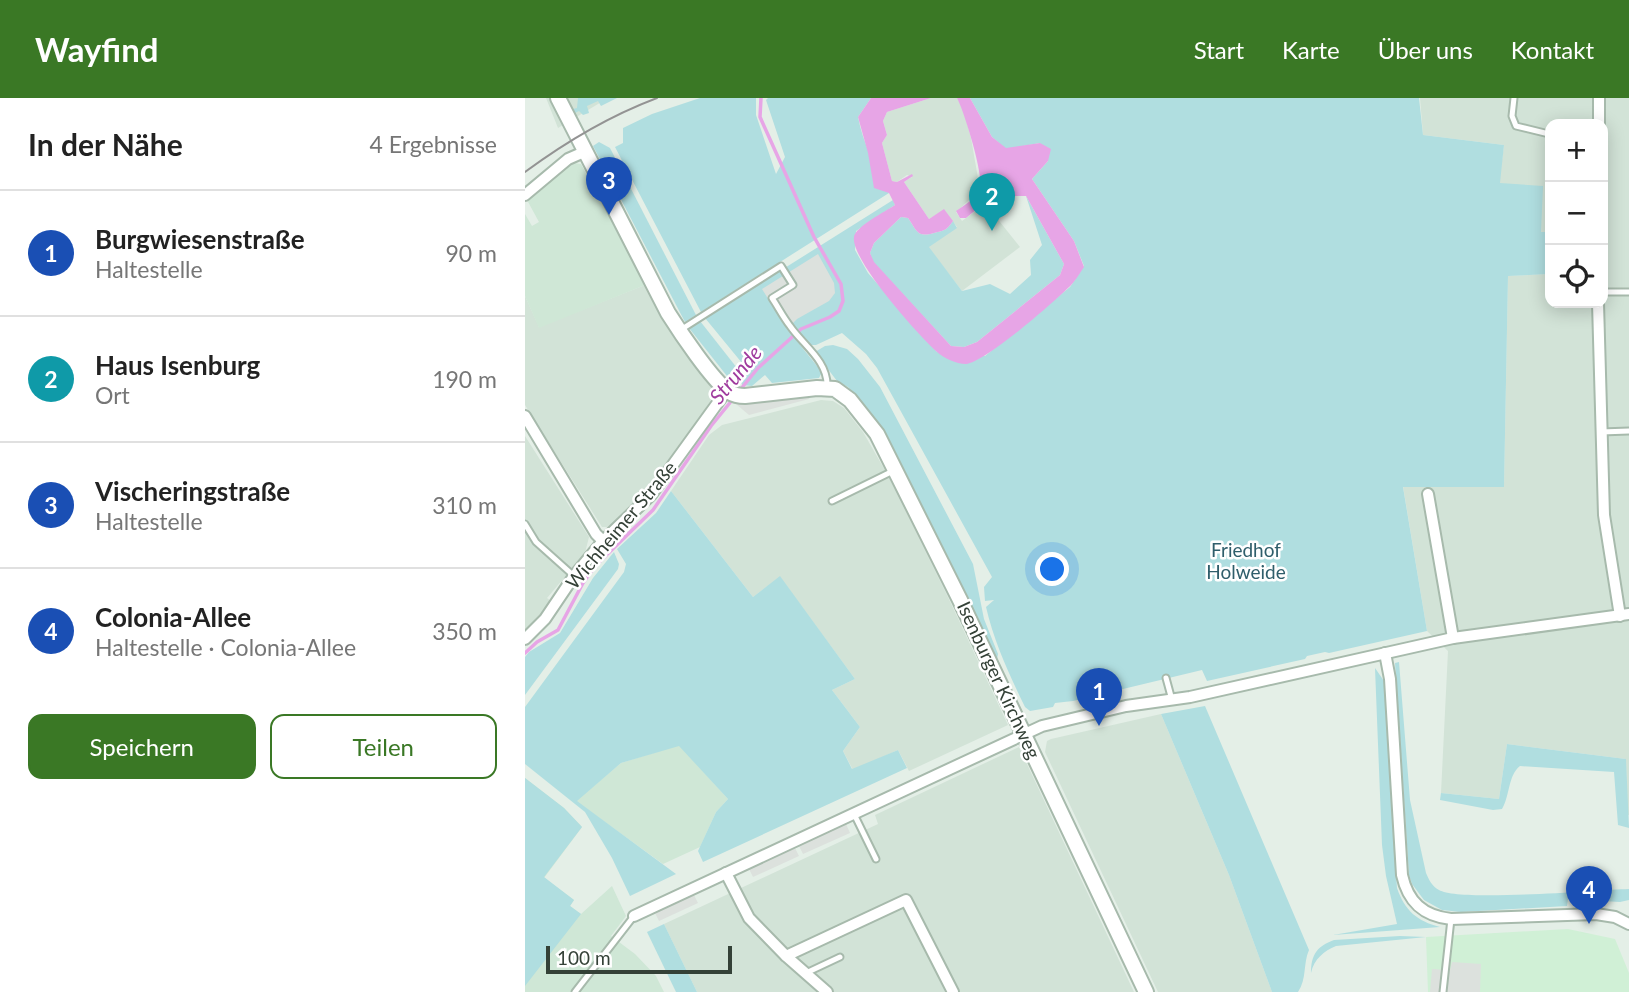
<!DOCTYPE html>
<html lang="de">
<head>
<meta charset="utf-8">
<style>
	body { margin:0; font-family:Lato,sans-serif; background:#f6f6f6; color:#222 }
	.controls { position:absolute; right:21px; top:21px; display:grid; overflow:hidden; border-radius:14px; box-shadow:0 4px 18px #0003 }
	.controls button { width:63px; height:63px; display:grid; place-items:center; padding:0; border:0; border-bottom:2px solid #e0e0e0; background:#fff; color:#222; font:35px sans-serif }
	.scale { position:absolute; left:21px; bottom:18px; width:186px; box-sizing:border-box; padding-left:7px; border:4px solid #344137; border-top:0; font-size:19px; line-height:24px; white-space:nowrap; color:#344137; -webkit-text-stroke:5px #fff; paint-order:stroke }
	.you { position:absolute; left:528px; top:472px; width:24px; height:24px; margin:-18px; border:5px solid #fff; border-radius:50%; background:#1a73e8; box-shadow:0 0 0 10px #1a73e833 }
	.badge { display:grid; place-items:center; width:46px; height:46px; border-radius:50%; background:#3a7825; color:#fff; font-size:23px; font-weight:700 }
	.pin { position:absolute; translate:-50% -58px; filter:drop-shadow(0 2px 4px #0008) }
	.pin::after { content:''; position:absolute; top:37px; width:24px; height:21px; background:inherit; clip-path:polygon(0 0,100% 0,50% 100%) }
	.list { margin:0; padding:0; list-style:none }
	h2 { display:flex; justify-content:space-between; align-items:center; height:91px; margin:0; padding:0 28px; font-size:30px }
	h2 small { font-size:23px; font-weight:400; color:#767676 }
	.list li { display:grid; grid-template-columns:46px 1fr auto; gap:21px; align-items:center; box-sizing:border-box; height:126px; padding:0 28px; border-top:2px solid #e0e0e0 }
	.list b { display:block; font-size:26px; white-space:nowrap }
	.list p { margin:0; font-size:23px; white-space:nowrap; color:#767676 }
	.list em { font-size:23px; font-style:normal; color:#767676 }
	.actions { display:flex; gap:14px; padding:21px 28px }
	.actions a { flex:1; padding:16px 0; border:2px solid #3a7825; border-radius:14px; text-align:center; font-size:24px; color:#3a7825 }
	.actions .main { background:#3a7825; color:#fff }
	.icon { flex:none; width:38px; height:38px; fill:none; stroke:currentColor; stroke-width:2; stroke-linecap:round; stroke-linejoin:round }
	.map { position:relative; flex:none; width:1104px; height:894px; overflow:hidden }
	header { display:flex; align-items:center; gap:42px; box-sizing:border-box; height:98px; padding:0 35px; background:#3a7825; color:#fff }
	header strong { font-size:33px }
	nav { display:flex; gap:38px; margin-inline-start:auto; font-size:24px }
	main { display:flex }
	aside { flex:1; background:#fff }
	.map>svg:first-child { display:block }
</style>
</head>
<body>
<header>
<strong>Wayfind</strong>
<nav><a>Start</a><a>Karte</a><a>Über uns</a><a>Kontakt</a></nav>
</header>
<main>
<aside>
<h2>In der Nähe<small>4 Ergebnisse</small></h2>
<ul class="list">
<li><span class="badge" style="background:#1a4fb4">1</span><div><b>Burgwiesenstraße</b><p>Haltestelle</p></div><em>90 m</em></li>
<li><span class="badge" style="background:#0f9aa8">2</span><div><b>Haus Isenburg</b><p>Ort</p></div><em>190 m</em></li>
<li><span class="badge" style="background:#1a4fb4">3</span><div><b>Vischeringstraße</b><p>Haltestelle</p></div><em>310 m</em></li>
<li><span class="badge" style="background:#1a4fb4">4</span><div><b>Colonia-Allee</b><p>Haltestelle · Colonia-Allee</p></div><em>350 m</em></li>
</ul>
<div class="actions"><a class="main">Speichern</a><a>Teilen</a></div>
</aside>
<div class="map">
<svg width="1104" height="894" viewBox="0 0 1104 894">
	<rect width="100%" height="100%" fill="#e4efe7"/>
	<g fill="#d2e3d7">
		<polygon points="21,0 83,0 33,30"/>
		<polygon points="406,0 432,0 438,10 446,40 455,92 431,114 437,123 452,112 459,120 467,114 495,149 437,193 403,149 432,129 419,112 404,121 379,84 387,79 382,77 372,84 367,83 357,45 362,37 358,23 362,14"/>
		<polygon points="895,0 1104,0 1104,717 1102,717 1101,661 982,646 974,701 916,695 923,553 902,533 878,388 979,389 983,178 1025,176 1025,205 1078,205 1078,26 1025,26 1025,134 1016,134 974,85 979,47 898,37"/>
		<polygon points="120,187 161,257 192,292 169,329 121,391 96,420 82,429 77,429 0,307 0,198 14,229"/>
		<polygon points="296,302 308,303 319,310 338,334 361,374 422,497 483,627 384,673 373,652 328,672 318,653 335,629 307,592 330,581 255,479 228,499 146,393 184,337 197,327"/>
		<polygon points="0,338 64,439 60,455 22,500 28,505 0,534"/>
		<polygon points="636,616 704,777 747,894 633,894 520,654 522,643 526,641"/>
		<polygon points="494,649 609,894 172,894 139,826 353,726 350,717"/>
	</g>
	<polygon fill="#d0f0d6" points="1043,831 1090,841 1104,875 1104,894 903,894 901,839"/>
	<g fill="#cfe7d6">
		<polygon points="49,65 56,66 120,187 14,230 0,198 0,116 7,128 14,124 2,102 16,88"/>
		<polygon points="154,647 203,701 191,714 175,749 138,766 51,703 96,665"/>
		<polygon points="0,680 39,710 57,729 19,780 49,802 45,808 56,816 87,788 101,818 86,838 110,856 131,878 139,894 0,894"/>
	</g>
	<g fill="#b0dee0">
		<polygon points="53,0 92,0 76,8 73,3 62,8 64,15 58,17 54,13 50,15 48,11 52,10"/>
		<path d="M175,0h56v17l20,59 9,-17 -19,-57 2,-2h103l-13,19c5,27 18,51 31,76l-188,119 -86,-165 8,-4v-15l29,-14z"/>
		<path d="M445,0h449l4,37 81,10 -4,38 43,3 -2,46h9v42l-42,2 -4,211h-101l24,144 -98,22 -4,-1 -18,4 -2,3 -98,22 -5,-11 -129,31 -18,2 -2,4 -23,4 -5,-4c-16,-33 -31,-65 -39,-100l8,-7 -9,1 -1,-14 8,-10 -115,-209 -11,-14 -24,-21 -26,12h-16l22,27 -3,6 -47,5 -7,-8 -13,11 -10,-1 -2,-14 2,-8 -37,-45 188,-118 2,5 -39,26 -1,19 13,23 69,79 48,4 85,-69 14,-21 -10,-25 -42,-62 16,-18 -8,-18 -34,6 -14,-12z"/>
		<polygon points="74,44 85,50 171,217 160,224 68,48"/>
		<path d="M501,98l38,68 -4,11 -83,67 -13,5 -13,-1 -78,-84 -3,-9 4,-10 27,-26 7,1c9,13 9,20 26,15 11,-3 12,-2 19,-12l4,7 -28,19 33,44 28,-7 20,10 21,-19 -1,-15 12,-15z"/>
		<polygon points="175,223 212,270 202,278 164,230"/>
		<polygon points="308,247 322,251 333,261 355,289 448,466 459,521 473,556 472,561 358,333 323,289 312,283 290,254 300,248"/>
		<polygon points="146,393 228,499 255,478 330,581 307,592 335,629 318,653 327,671 373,652 382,670 178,764 173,753 191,714 203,701 154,648 96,665 52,703 151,776 105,798 87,760 60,714 0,666 0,609 99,474 101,466 92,451 131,415"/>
		<polygon points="89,454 94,466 93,471 0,597 0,559 4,554 35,535 68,480"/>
		<path d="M874,564l11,138 16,73c3,7 6,13 13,17 20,12 158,0 190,-1v11l-9,2 -52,-3 -1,7 -106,6 -19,-2 -18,-10 -12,-16 -3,-9 -14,-212z"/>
		<path d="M850,570l9,13 13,207c8,23 20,33 43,39l-107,8 64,-11 -11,-48 -4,-31z"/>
		<path d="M680,608l104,244c-6,13 -2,29 -11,42h-26l-43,-117 -68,-161z"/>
		<path d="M982,646l119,15 3,69 -11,-3 -4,-53 -94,-6c-12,9 -10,30 -18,43l-9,1 -53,-10 1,-7 58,6z"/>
		<polygon points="0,680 39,710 57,729 19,779 49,802 45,808 56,816 0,888"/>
		<polygon points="139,826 172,894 151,894 122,834"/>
		<path d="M875,838l26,1 -90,9c-12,5 -22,13 -25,27 0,-18 6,-27 23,-33z"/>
	</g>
	<g fill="#dce1dd">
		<polygon points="293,156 309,185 310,195 304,203 272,221 262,231 237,191"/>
		<polygon points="286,297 284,301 224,317 211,306"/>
		<polygon points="321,726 325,735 278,756 274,748"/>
		<polygon points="270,750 274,758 228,779 224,771"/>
		<polygon points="169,797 173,805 134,823 130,815"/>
		<polygon points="927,864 956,866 955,894 905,894 907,871 925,872"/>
	</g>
	<path fill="#e7a5e6" d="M346,0h60l-44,14 -4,9 4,14 -5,8 10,38 5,1 15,-8 1,2 -9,6 25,37 15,-10 9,12c-7,10 -8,9 -19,12 -17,5 -17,-2 -26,-15l-7,-1 -27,26 -4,10 4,9 77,84 13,1 13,-5 83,-67 4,-11 -38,-68h-15l-19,4 -1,8 -8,8 -6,-7 -11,9h-6l-4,-7c7,-5 21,-13 24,-22 4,-14 -16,-78 -23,-91h13l22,39 14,11 34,-5 11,6 -3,12 -16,18 42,62 10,26c-5,7 -9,15 -16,21 -15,15 -84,75 -102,76 -10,0 -22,-6 -29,-12 -18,-16 -87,-93 -83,-115 1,-10 32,-26 41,-32l-6,-12 -15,-5 -6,-35 -10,-36z"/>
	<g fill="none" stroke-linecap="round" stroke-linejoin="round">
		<g stroke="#e7a5e6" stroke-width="3.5">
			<polyline points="215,292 233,270 276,231 305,219 314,213 318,203 316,186 289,139 235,19 236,0"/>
			<polyline points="0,555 12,544 33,532 58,485 70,468 128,412 186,328 208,301"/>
		</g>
		<g stroke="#a7baac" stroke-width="9">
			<g id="service">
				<polyline points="989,0 987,18 991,28 1024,36"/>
				<polyline points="1078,194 1104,194"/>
				<path d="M157,231l99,-63 12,19 -21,13c6,9 11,19 18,28 13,19 38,35 37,60"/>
				<polyline points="1076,334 1104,333"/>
				<polyline points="307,403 368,373"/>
				<polyline points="0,426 11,444 49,478"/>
				<polyline points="641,580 647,602"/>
				<polyline points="329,716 351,761"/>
				<polyline points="281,875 315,859"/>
				<polyline points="50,894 109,818"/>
				<polyline points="918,894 926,821"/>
			</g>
		</g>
		<g stroke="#a7baac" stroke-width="14">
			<g id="minor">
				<polyline points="1074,26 1074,0"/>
				<polyline points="0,97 43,61 59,54"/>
				<polyline points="1073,205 1079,417 1095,518"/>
				<polyline points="0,318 71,436 78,443"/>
				<polyline points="903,396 928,540"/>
				<polyline points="0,541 20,521 49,478 78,443 126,397 202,292"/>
				<path d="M860,555l5,26 12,196c6,27 21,41 49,44l145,-5 19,3 14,7"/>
				<polyline points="201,775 224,820 261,858 302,894"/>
				<polyline points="109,818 517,628 601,608 665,599 928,540 1104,516"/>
				<polyline points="261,858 381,802 428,894"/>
			</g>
		</g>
		<g stroke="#a7baac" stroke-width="18">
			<path id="tertiary" d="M33,0l110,215c12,19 44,67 61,79 5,3 10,4 16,4l72,-8 18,1 15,11 27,34 83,166 186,392"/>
		</g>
		<use href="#service" stroke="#fff" stroke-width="5"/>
		<use href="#minor" stroke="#fff" stroke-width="10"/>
		<use href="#tertiary" stroke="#fff" stroke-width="14"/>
		<path stroke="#939393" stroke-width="2" d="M0,74c42,-31 84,-56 132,-74"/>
	</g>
	<g text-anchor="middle" stroke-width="5" stroke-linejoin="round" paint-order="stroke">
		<g font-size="19" fill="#344137" stroke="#fff">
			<text transform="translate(96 427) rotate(-50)" y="7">Wichheimer Straße</text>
			<text transform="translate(474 582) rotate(65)" y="7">Isenburger Kirchweg</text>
		</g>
		<g font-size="19" fill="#2f5e6b" stroke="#fff">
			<text x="721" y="459">Friedhof<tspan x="721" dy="22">Holweide</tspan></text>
		</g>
		<g font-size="21" font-style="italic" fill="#9f3b9e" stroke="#fff">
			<text transform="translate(211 277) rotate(-50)" y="7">Strunde</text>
		</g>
	</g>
</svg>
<div class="controls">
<button>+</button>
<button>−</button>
<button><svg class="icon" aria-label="locate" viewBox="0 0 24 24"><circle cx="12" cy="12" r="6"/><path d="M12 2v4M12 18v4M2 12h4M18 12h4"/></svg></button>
</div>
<div class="scale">100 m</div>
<div class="you"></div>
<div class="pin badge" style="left:574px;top:628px;background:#1a4fb4">1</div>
<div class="pin badge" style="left:467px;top:133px;background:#0f9aa8">2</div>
<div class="pin badge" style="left:84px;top:117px;background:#1a4fb4">3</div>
<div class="pin badge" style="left:1064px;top:826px;background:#1a4fb4">4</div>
</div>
</main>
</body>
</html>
